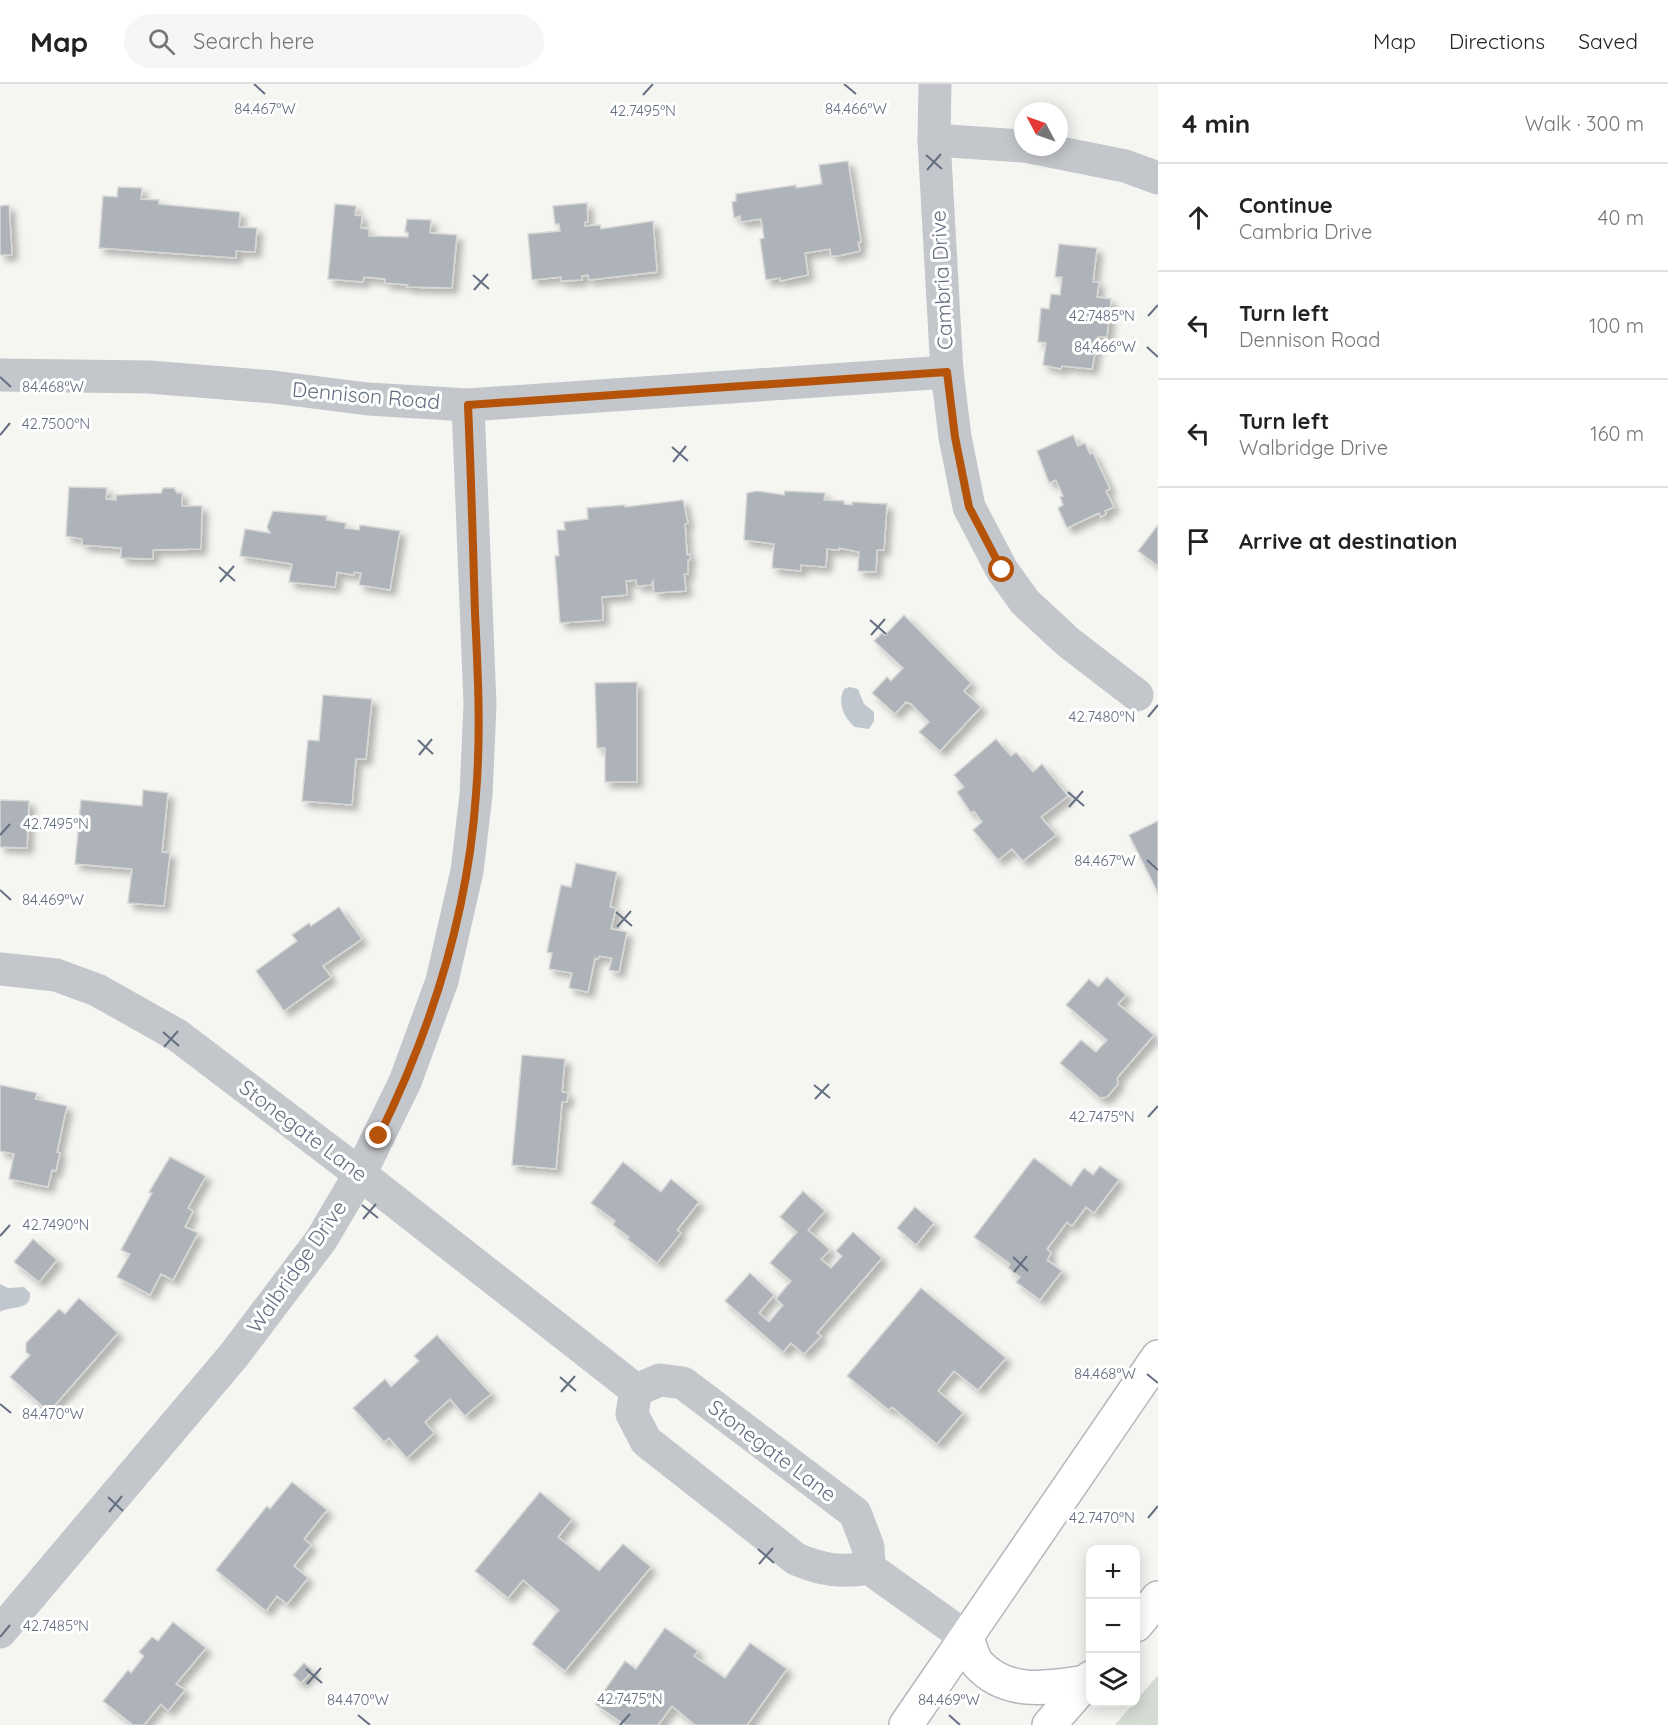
<!DOCTYPE html>
<html lang="en">
<head>
<meta charset="utf-8">
<style>
	body { margin:0; font-family:Quicksand,sans-serif; background:#f6f6f6; color:#222 }
	.controls { position:absolute; right:18px; bottom:18px; display:grid; overflow:hidden; border-radius:12px; box-shadow:0 3px 15px #0003 }
	.controls button { width:54px; height:54px; display:grid; place-items:center; padding:0; border:0; border-bottom:2px solid #e0e0e0; background:#fff; color:#222; font:30px sans-serif }
	.compass { position:absolute; left:1014px; top:18px; width:54px; height:54px; border-radius:50%; background:#fff; box-shadow:0 3px 15px #0003; rotate:311deg }
	.stop { position:absolute; width:18px; height:18px; margin:-14px; border:4px solid #b45309; border-radius:50%; background:#fff }
	.stop.end { background:#b45309; border-color:#fff; box-shadow:0 2px 6px #0008 }
	.list { margin:0; padding:0; list-style:none }
	h2 { display:flex; justify-content:space-between; align-items:center; height:78px; margin:0; padding:0 24px; font-size:26px }
	h2 small { font-size:20px; font-weight:400; color:#767676 }
	.list li { display:grid; grid-template-columns:39px 1fr auto; gap:18px; align-items:center; box-sizing:border-box; height:108px; padding:0 24px; border-top:2px solid #e0e0e0 }
	.list b { display:block; font-size:22px; white-space:nowrap }
	.list p { margin:0; font-size:20px; white-space:nowrap; color:#767676 }
	.list em { font-size:20px; font-style:normal; color:#767676 }
	.icon { flex:none; width:33px; height:33px; fill:none; stroke:currentColor; stroke-width:2; stroke-linecap:round; stroke-linejoin:round }
	.map { position:relative; flex:none; width:1158px; height:1641px; overflow:hidden }
	header { display:flex; align-items:center; gap:36px; box-sizing:border-box; height:84px; padding:0 30px; background:#fff; border-bottom:2px solid #e0e0e0 }
	header strong { font-size:28px }
	nav { display:flex; gap:33px; margin-inline-start:auto; font-size:21px }
	.search { width:420px; height:54px; background:#f6f6f6; display:flex; align-items:center; gap:15px; box-sizing:border-box; padding:0 21px; border-radius:33px; color:#767676; font-size:22px }
	main { display:flex }
	aside { flex:1; background:#fff }
	.map>svg:first-child { display:block }
</style>
</head>
<body>
<header>
<strong>Map</strong>
<div class="search"><svg class="icon" aria-label="search" viewBox="0 0 24 24"><circle cx="10" cy="10" r="6"/><path d="M15 15l6 6"/></svg>Search here</div>
<nav><a>Map</a><a>Directions</a><a>Saved</a></nav>
</header>
<main>
<div class="map">
<svg width="1158" height="1641" viewBox="0 0 1158 1641">
	<defs>
		<filter id="shadow"><feDropShadow dx="5.5" dy="5.5" stdDeviation="3" flood-color="#0004"/></filter>
	</defs>
	<rect width="100%" height="100%" fill="#f5f6f2"/>
	<polygon fill="#d5dcd3" points="1158,1591 1158,1641 1115,1641"/>
	<g fill="#c1c7ce">
		<path d="M849,603l9,2 6,15 10,8v9l-5,8 -14,-2c-11,-9 -18,-24 -11,-38z"/>
		<path d="M0,1200l8,4 16,-1 6,6c1,19 -19,12 -30,19z"/>
	</g>
	<g fill="#aeb3ba" stroke="#d6d7d5" stroke-width="1.5" filter="url(#shadow)">
		<polygon points="848,77 861,158 858,158 860,167 838,172 831,172 830,165 805,169 808,191 780,197 780,194 766,196 760,155 764,154 761,135 741,138 740,132 734,134 732,118 736,117 736,110 796,101 796,104 822,100 819,81"/>
		<polygon points="118,103 142,104 141,115 159,116 159,120 240,128 239,143 257,144 255,168 236,167 236,174 99,164 103,112 117,113"/>
		<polygon points="587,119 588,138 585,138 585,142 600,141 601,145 653,137 657,188 589,196 588,191 582,192 582,196 561,197 561,193 532,196 528,150 560,147 559,140 555,140 553,122"/>
		<polygon points="335,120 356,122 355,131 362,132 361,144 369,145 369,152 408,153 408,148 405,148 407,135 431,136 430,149 457,151 452,204 407,203 408,201 385,199 385,195 364,193 363,198 328,195"/>
		<polygon points="9,121 12,171 0,171 0,122"/>
		<polygon points="1059,160 1097,164 1093,198 1099,198 1097,213 1111,215 1107,253 1098,253 1092,285 1062,282 1061,285 1043,281 1046,259 1038,258 1041,224 1049,225 1051,210 1060,211 1062,193 1055,193"/>
		<polygon points="1073,351 1078,362 1085,359 1090,370 1093,369 1110,405 1106,407 1114,423 1105,427 1106,430 1101,433 1099,429 1067,444 1058,424 1063,421 1060,413 1063,412 1056,396 1049,399 1037,367"/>
		<polygon points="69,403 107,404 106,415 116,416 116,411 161,409 163,404 174,404 177,409 182,409 182,422 202,422 201,465 153,466 153,475 121,474 121,464 82,461 82,455 66,452"/>
		<polygon points="757,407 784,411 785,407 825,409 824,416 844,417 844,420 852,421 852,418 887,420 884,466 877,466 876,488 858,487 859,468 839,464 839,466 827,465 826,483 801,481 801,487 772,484 774,460 744,456 747,409"/>
		<polygon points="683,416 688,439 685,440 687,471 690,470 690,476 688,476 688,490 684,490 686,507 654,509 653,497 651,501 637,502 636,496 626,497 627,511 602,513 603,536 560,539 555,472 559,472 557,446 565,446 564,438 588,435 587,424 625,421 625,423"/>
		<polygon points="273,427 327,432 326,436 346,439 345,444 359,446 360,441 400,447 390,506 359,501 361,489 354,488 354,491 337,488 335,503 289,498 292,480 240,472 245,445 270,449 267,443"/>
		<polygon points="1158,441 1158,482 1138,467"/>
		<polygon points="904,531 971,599 964,607 981,623 940,667 919,648 929,638 911,620 906,618 895,630 872,609 887,593 891,597 903,584 874,557 882,549 885,551"/>
		<polygon points="637,598 637,698 605,698 605,664 597,664 595,599"/>
		<polygon points="323,611 372,615 366,675 356,675 352,721 302,717 308,656 319,657"/>
		<polygon points="996,655 1011,672 1016,668 1033,688 1042,680 1068,712 1041,733 1056,751 1023,777 1012,765 998,776 973,746 982,738 974,727 971,729 957,708 964,703 954,691"/>
		<polygon points="143,706 168,709 162,768 170,769 164,822 128,819 132,785 75,780 81,716 142,722"/>
		<polygon points="0,716 29,717 27,764 0,763"/>
		<polygon points="1158,737 1158,809 1129,751"/>
		<polygon points="576,779 617,788 610,823 616,824 611,845 627,848 619,888 609,886 612,874 599,872 598,875 595,874 588,908 569,904 572,889 549,885 552,869 547,868 561,801 571,803"/>
		<polygon points="339,823 362,855 323,882 331,893 284,927 256,887 297,857 292,851 309,839 311,842"/>
		<polygon points="1107,893 1126,911 1118,920 1154,951 1117,994 1118,1000 1107,1013 1100,1014 1060,979 1081,956 1096,968 1107,956 1066,921 1089,895 1098,903"/>
		<polygon points="522,971 565,975 562,1008 568,1009 567,1018 562,1018 556,1085 512,1081"/>
		<polygon points="0,1001 37,1009 35,1015 67,1022 57,1068 60,1069 56,1087 52,1086 48,1103 9,1095 14,1070 0,1067"/>
		<polygon points="170,1073 206,1092 188,1124 193,1127 185,1143 198,1149 173,1196 161,1190 150,1211 117,1193 130,1170 121,1166 152,1109 149,1108"/>
		<polygon points="1034,1074 1071,1102 1084,1084 1093,1091 1100,1082 1119,1096 1094,1129 1086,1123 1072,1142 1067,1138 1047,1165 1051,1169 1047,1176 1062,1187 1040,1216 1016,1198 1020,1193 1008,1184 1010,1180 974,1153"/>
		<polygon points="623,1078 661,1108 671,1095 699,1118 677,1146 681,1149 657,1179 627,1155 629,1153 613,1141 615,1137 591,1119"/>
		<polygon points="803,1107 825,1127 808,1146 830,1166 821,1175 831,1184 842,1172 836,1167 853,1148 882,1174 817,1249 821,1252 804,1270 791,1259 783,1268 725,1217 750,1189 774,1211 759,1229 769,1238 783,1221 776,1215 791,1197 770,1179 797,1148 780,1133"/>
		<polygon points="915,1123 934,1139 916,1161 897,1144"/>
		<polygon points="33,1155 57,1176 39,1198 14,1178"/>
		<polygon points="921,1204 1006,1274 978,1306 954,1287 938,1307 963,1329 937,1360 892,1323 889,1326 847,1292"/>
		<polygon points="79,1214 118,1249 49,1328 10,1293 30,1271 26,1268 26,1259 59,1225 65,1230"/>
		<polygon points="437,1251 491,1310 465,1332 450,1315 425,1338 434,1349 407,1374 389,1354 384,1358 353,1324 385,1295 391,1303 419,1277 414,1272"/>
		<polygon points="292,1398 327,1426 304,1455 311,1461 294,1482 308,1494 287,1520 277,1512 266,1527 216,1486 267,1422 270,1425"/>
		<polygon points="540,1408 572,1435 558,1453 599,1487 623,1460 651,1483 565,1587 532,1560 559,1526 523,1496 508,1514 475,1487"/>
		<polygon points="173,1538 206,1564 176,1600 185,1606 168,1627 161,1620 144,1641 133,1641 103,1617 128,1586 131,1589 144,1572 139,1568 152,1553 158,1557"/>
		<polygon points="665,1544 698,1567 694,1572 725,1594 750,1559 787,1585 747,1641 695,1641 672,1622 658,1641 625,1641 595,1620 625,1577 636,1585"/>
		<polygon points="304,1579 313,1587 301,1599 293,1591"/>
	</g>
	<g fill="none" stroke-linecap="round" stroke-linejoin="round">
		<g stroke="#b4b7bc" stroke-width="36">
			<g id="primary">
				<polyline points="1136,1541 1158,1514"/>
				<path d="M967,1554c3,8 6,20 11,26 29,32 71,24 109,18"/>
				<polyline points="906,1641 1158,1273"/>
				<polyline points="1049,1641 1090,1594"/>
			</g>
		</g>
		<g stroke="#c3c6ca" stroke-width="33">
			<polyline points="935,0 934,56 947,288 955,353 969,423 1002,486 1025,518 1068,558 1137,611"/>
			<polyline points="934,56 1023,62"/>
			<polyline points="1030,63 1125,82 1158,94"/>
			<polyline points="0,291 149,293 273,303 368,315 468,321 947,288"/>
			<polyline points="0,885 56,891 97,906 177,951 360,1090 636,1306"/>
			<path d="M636,1306l-4,24 14,27 150,118c26,11 45,14 73,9l98,70"/>
			<polyline points="636,1306 660,1296 683,1299 855,1429 868,1463 869,1484"/>
			<polyline points="0,1548 234,1271 321,1156 360,1090 405,998 442,897 467,787 476,711 480,620 468,321"/>
		</g>
		<use href="#primary" stroke="#fff" stroke-width="33"/>
	</g>
	<g fill="none" stroke-linecap="round" stroke-linejoin="round">
		<path stroke="#b45309" stroke-width="8" d="M379,1052c52,-106 89,-222 97,-342 5,-60 2,-120 -1,-181 -2,-69 -4,-139 -7,-208l479,-33 8,65 14,70 33,63"/>
	</g>
	<path fill="none" stroke="#656f82" stroke-width="2" d="M254,0l11,10M844,0l12,10M643,11l10,-11M926,71l16,14M927,86l14,-16M473,191l16,14M474,206l14,-16M1148,232l10,-11M1147,263l11,10M0,293l11,10M0,351l10,-12M672,363l16,14M673,378l13,-16M219,483l16,14M220,498l14,-16M870,536l16,14M871,551l14,-16M1148,633l10,-12M418,656l15,14M419,671l13,-16M1068,708l16,14M1069,723l14,-16M0,751l10,-11M1147,776l11,10M0,806l11,10M616,828l16,14M617,843l14,-16M163,948l16,14M164,963l14,-16M814,1001l16,13M815,1015l14,-15M1148,1033l10,-11M362,1121l16,13M363,1135l13,-15M0,1152l10,-11M1013,1173l15,14M1014,1188l13,-16M1147,1290l11,9M560,1293l16,14M561,1308l14,-16M0,1320l11,9M108,1413l15,14M109,1428l13,-16M1148,1434l10,-12M758,1465l16,14M759,1480l14,-16M0,1553l10,-12M306,1585l16,14M307,1600l14,-16M358,1631l12,10M949,1631l11,10M620,1641l10,-11"/>
	<g text-anchor="middle" stroke-width="6" stroke-linejoin="round" paint-order="stroke">
		<g font-size="21" fill="#656f82" stroke="#fff">
			<text transform="translate(942 196) rotate(-93)" y="7">Cambria Drive</text>
			<text transform="translate(366 312) rotate(5)" y="7">Dennison Road</text>
			<text transform="translate(303 1047) rotate(37)" y="7">Stonegate Lane</text>
			<text transform="translate(297 1183) rotate(-55)" y="7">Walbridge Drive</text>
			<text transform="translate(772 1367) rotate(37)" y="7">Stonegate Lane</text>
		</g>
	</g>
	<g font-size="15" text-anchor="middle" fill="#656f82" stroke="#fff" stroke-width="6" stroke-linejoin="round" paint-order="stroke">
		<text x="856" y="30">84.466°W</text>
		<text x="265" y="30">84.467°W</text>
		<text x="643" y="32">42.7495°N</text>
		<text x="1102" y="237">42.7485°N</text>
		<text x="1105" y="268">84.466°W</text>
		<text x="53" y="308">84.468°W</text>
		<text x="56" y="345">42.7500°N</text>
		<text x="1102" y="638">42.7480°N</text>
		<text x="56" y="745">42.7495°N</text>
		<text x="1105" y="782">84.467°W</text>
		<text x="53" y="821">84.469°W</text>
		<text x="1102" y="1038">42.7475°N</text>
		<text x="56" y="1146">42.7490°N</text>
		<text x="1105" y="1295">84.468°W</text>
		<text x="53" y="1335">84.470°W</text>
		<text x="1102" y="1439">42.7470°N</text>
		<text x="56" y="1547">42.7485°N</text>
		<text x="630" y="1620">42.7475°N</text>
		<text x="358" y="1621">84.470°W</text>
		<text x="949" y="1621">84.469°W</text>
	</g>
</svg>
<div class="controls">
<button>+</button>
<button>−</button>
<button><svg class="icon" aria-label="layers" viewBox="0 0 24 24"><path d="M12 4l9 5-9 5-9-5zM3 14l9 5 9-5"/></svg></button>
</div>
<svg class="compass" viewBox="-18 -18 36 36"><path d="M0-13l5 13h-10z" fill="#e53935"/><path d="M0 13l5-13h-10z" fill="#767676"/></svg>
<div class="stop" style="left:1002px;top:486px"></div>
<div class="stop end" style="left:379px;top:1052px"></div>
</div>
<aside>
<h2>4 min<small>Walk · 300 m</small></h2>
<ul class="list">
<li><svg class="icon" aria-label="ahead" viewBox="0 0 24 24"><path d="M12 20V5M6 11l6-6 6 6"/></svg><div><b>Continue</b><p>Cambria Drive</p></div><em>40 m</em></li>
<li><svg class="icon" aria-label="left" viewBox="0 0 24 24"><path d="M17 20v-9H6M10 6l-5 5 5 5"/></svg><div><b>Turn left</b><p>Dennison Road</p></div><em>100 m</em></li>
<li><svg class="icon" aria-label="left" viewBox="0 0 24 24"><path d="M17 20v-9H6M10 6l-5 5 5 5"/></svg><div><b>Turn left</b><p>Walbridge Drive</p></div><em>160 m</em></li>
<li><svg class="icon" aria-label="arrive" viewBox="0 0 24 24"><path d="M6 21V4h12l-3 4 3 4H6"/></svg><div><b>Arrive at destination</b></div></li>
</ul>
</aside>
</main>
</body>
</html>
